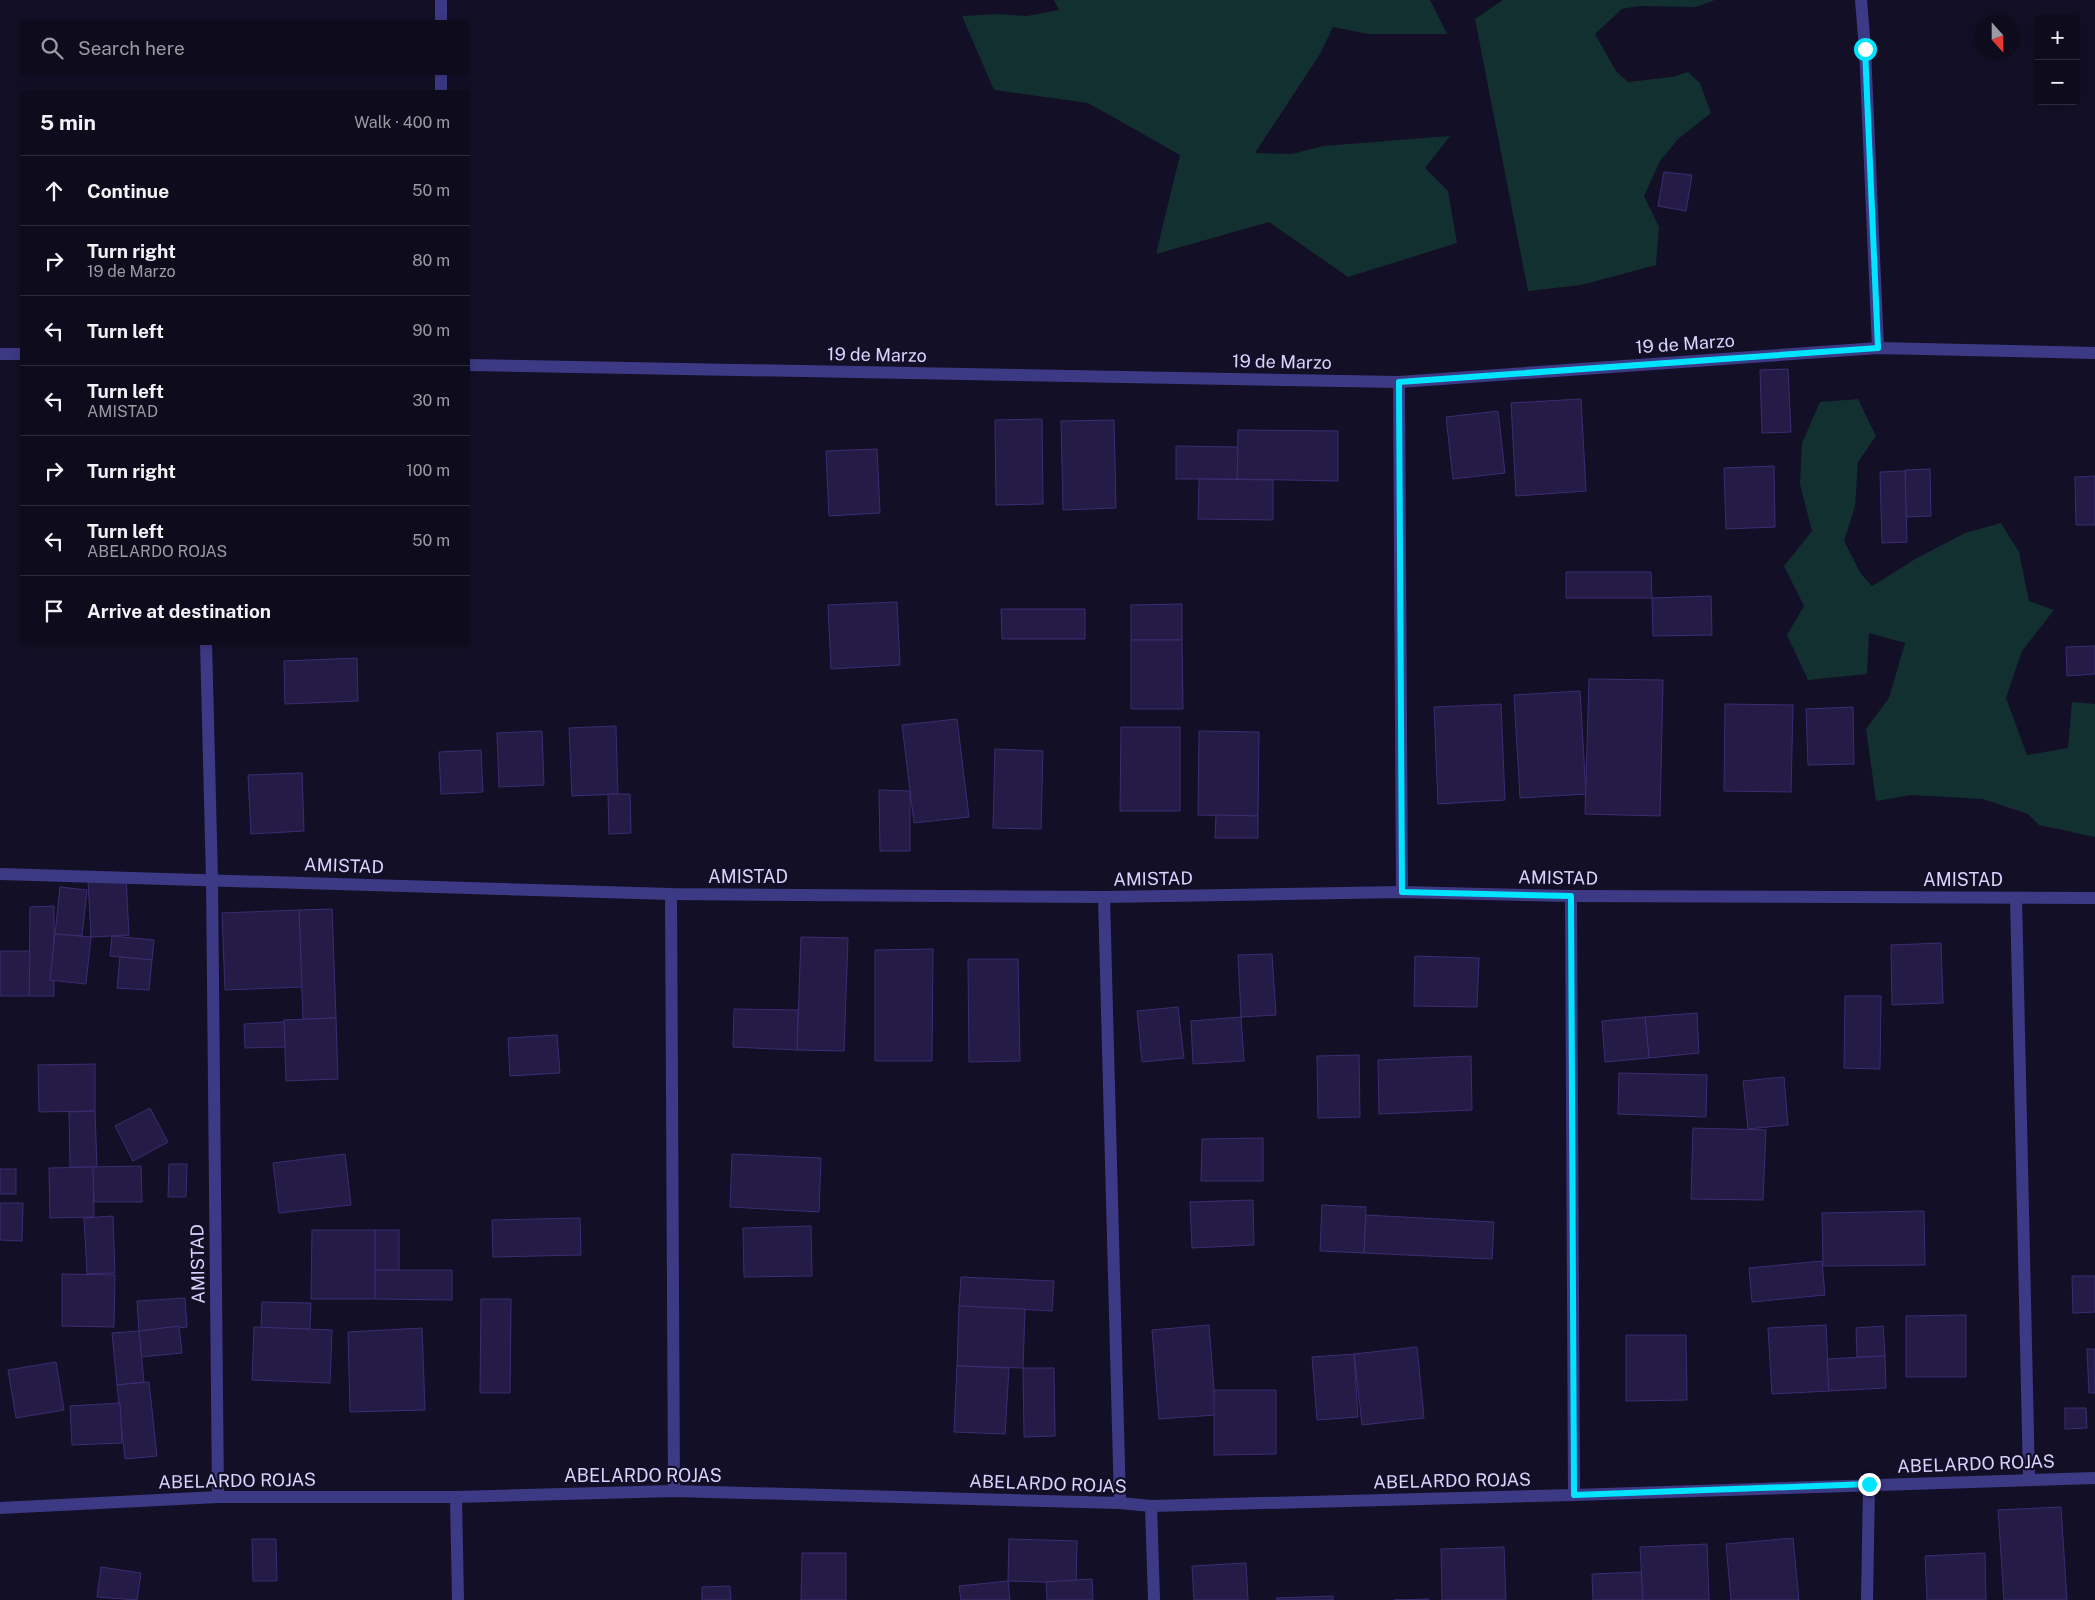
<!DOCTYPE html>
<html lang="en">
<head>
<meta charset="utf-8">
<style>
	body { margin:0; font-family:"Public Sans",sans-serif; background:#171425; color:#f1f3f6 }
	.controls { position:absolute; right:15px; top:15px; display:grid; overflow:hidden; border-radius:5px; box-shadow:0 2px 12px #0003 }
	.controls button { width:45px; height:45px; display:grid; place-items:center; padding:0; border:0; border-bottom:1px solid #2e2b3b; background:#0e0b1c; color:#f1f3f6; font:25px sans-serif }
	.compass { position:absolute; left:1975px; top:15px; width:45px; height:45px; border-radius:50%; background:#0e0b1c; box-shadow:0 2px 12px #0003; rotate:159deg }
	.stop { position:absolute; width:15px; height:15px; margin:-11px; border:4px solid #00e5ff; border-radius:50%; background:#fff }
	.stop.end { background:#00e5ff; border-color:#fff; box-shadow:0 1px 5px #0008 }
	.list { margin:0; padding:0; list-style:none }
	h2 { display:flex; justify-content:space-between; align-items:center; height:65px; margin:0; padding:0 20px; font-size:21px }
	h2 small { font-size:16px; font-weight:400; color:#9b9ba3 }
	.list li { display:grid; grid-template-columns:32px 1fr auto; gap:15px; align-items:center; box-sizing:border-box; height:70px; padding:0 20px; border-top:1px solid #2e2b3b }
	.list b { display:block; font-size:19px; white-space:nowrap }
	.list p { margin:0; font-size:16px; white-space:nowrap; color:#9b9ba3 }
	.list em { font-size:16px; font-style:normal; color:#9b9ba3 }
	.icon { flex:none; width:28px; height:28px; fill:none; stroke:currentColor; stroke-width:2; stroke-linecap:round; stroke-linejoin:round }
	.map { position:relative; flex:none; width:2095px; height:1600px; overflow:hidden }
	.search { position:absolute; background:#0e0b1c; box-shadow:0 2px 12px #0003; left:20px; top:20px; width:450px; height:55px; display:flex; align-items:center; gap:12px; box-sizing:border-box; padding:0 18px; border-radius:5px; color:#9b9ba3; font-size:19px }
	.panel { position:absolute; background:#0e0b1c; box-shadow:0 2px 12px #0003; left:20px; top:90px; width:450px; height:555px; border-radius:5px }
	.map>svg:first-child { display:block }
</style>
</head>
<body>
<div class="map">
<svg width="2095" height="1600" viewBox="0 0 2095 1600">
	<rect width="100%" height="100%" fill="#130f26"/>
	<g fill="#12302f">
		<polygon points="1054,0 1430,0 1447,34 1368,34 1333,27 1320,54 1255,153 1292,154 1323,146 1450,136 1425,168 1448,191 1457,243 1348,277 1269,222 1156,254 1180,155 1088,103 994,90 962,16 996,14 1027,16 1059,10"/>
		<polygon points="1503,0 1715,0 1696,7 1639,6 1622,9 1595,34 1616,71 1628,82 1672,77 1688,72 1700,83 1711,113 1678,139 1660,161 1644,196 1659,227 1656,265 1581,285 1528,291 1475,19"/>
		<polygon points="1858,399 1876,436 1858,462 1855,506 1844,541 1861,574 1872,586 1917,558 1965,533 2001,523 2019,552 2029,601 2054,610 2022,651 2006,698 2027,755 2068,748 2072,702 2095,704 2095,837 2039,825 2028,814 1983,799 1911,795 1876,801 1866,729 1889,698 1905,643 1869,633 1867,674 1808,680 1787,635 1804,606 1784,566 1812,531 1800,484 1802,443 1820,402"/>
	</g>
	<g fill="#241b47" stroke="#3b2d73">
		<polygon points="1664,172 1692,175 1686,211 1658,206"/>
		<polygon points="1788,369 1791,432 1762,433 1760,370"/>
		<polygon points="1581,399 1586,491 1516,496 1511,403"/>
		<polygon points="1498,411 1505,473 1453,479 1446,417"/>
		<polygon points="1042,419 1043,504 996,505 995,420"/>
		<polygon points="1114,420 1116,508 1063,510 1061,421"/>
		<polygon points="1238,430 1338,431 1338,481 1237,479"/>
		<polygon points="1176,446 1238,447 1237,479 1176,479"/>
		<polygon points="877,449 880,513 829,516 826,451"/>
		<polygon points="1774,466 1775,527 1726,529 1724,468"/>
		<polygon points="1930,469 1931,516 1906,517 1905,470"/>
		<polygon points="1905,471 1907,542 1882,543 1880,472"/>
		<polygon points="2095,476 2095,525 2076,525 2075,477"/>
		<polygon points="1199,479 1273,480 1273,520 1198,519"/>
		<polygon points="1566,572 1651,572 1652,598 1566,598"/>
		<polygon points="1711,596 1712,635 1653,636 1652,598"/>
		<polygon points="897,602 900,665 831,669 828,605"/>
		<polygon points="1182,604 1182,640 1131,640 1131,605"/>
		<polygon points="1001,609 1085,609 1085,639 1002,639"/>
		<polygon points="1131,640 1182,640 1183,709 1131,709"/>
		<polygon points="2095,646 2095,674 2067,676 2066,647"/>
		<polygon points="357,658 358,701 285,704 284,661"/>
		<polygon points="1589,679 1663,680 1660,816 1585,814"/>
		<polygon points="1580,691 1586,794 1520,798 1514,695"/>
		<polygon points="1501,704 1505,800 1438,804 1434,707"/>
		<polygon points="1725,704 1793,705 1791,792 1724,791"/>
		<polygon points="1853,707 1854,764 1808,765 1806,709"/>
		<polygon points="957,719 969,817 914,823 902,725"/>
		<polygon points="616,726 618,794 572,796 569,728"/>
		<polygon points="1121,727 1180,727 1180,811 1120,811"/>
		<polygon points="542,731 544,785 499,787 497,733"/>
		<polygon points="1199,731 1259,732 1258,816 1198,815"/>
		<polygon points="995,749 1043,751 1041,829 993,828"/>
		<polygon points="481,750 483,792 441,794 439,752"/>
		<polygon points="302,773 304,831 251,834 248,775"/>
		<polygon points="879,790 910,791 910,851 880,851"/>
		<polygon points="608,794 630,794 631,833 609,834"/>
		<polygon points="1216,815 1258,816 1258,838 1215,838"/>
		<polygon points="126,878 129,935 91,937 88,880"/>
		<polygon points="60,887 87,890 82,936 55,934"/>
		<polygon points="54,906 54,996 29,996 30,907"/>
		<polygon points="332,909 336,1018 303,1019 299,910"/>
		<polygon points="299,910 302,987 225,990 222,913"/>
		<polygon points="55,934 91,937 86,984 50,980"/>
		<polygon points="112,936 154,940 152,960 110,956"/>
		<polygon points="801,937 848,938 844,1051 797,1050"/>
		<polygon points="1941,943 1943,1003 1892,1005 1891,945"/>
		<polygon points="933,949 932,1061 875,1061 875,950"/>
		<polygon points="0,951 30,951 29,996 0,996"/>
		<polygon points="1272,954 1276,1015 1241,1017 1238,955"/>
		<polygon points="1415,956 1479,958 1477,1007 1414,1006"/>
		<polygon points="120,957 152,960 149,990 117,988"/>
		<polygon points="968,959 1018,959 1020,1061 969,1062"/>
		<polygon points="1845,996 1881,996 1880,1069 1844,1068"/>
		<polygon points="1178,1007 1184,1058 1142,1062 1137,1011"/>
		<polygon points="734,1009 798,1010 797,1050 733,1047"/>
		<polygon points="1697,1013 1699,1053 1649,1058 1645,1017"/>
		<polygon points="1241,1017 1244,1061 1193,1064 1191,1021"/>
		<polygon points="1645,1017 1649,1058 1605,1062 1602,1021"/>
		<polygon points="336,1018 338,1079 286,1081 284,1020"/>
		<polygon points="284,1022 285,1047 245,1048 244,1024"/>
		<polygon points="557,1035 560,1073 510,1076 508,1038"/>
		<polygon points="1359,1055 1360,1117 1318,1118 1317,1056"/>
		<polygon points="1471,1056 1472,1110 1379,1114 1378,1060"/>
		<polygon points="95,1064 95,1111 39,1112 38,1065"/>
		<polygon points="1619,1073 1707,1075 1706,1117 1618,1114"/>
		<polygon points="1784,1077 1788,1125 1748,1129 1743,1081"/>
		<polygon points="150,1108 168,1142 133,1161 115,1126"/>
		<polygon points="95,1111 97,1167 70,1167 69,1112"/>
		<polygon points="1693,1128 1766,1130 1763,1200 1691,1199"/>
		<polygon points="1263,1138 1263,1181 1201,1181 1202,1139"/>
		<polygon points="345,1154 351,1205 279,1213 273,1163"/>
		<polygon points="732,1154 821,1158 819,1212 730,1207"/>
		<polygon points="169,1164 187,1164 186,1197 168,1197"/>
		<polygon points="141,1166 142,1202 94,1202 93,1167"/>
		<polygon points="93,1167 94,1217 50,1218 49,1168"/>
		<rect x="0" y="1169" width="16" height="25"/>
		<polygon points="1253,1200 1254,1245 1192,1248 1190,1202"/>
		<polygon points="0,1203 23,1203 22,1241 0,1240"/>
		<polygon points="1322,1205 1366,1207 1364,1253 1320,1251"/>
		<polygon points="1924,1211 1925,1265 1823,1266 1822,1213"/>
		<polygon points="1366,1215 1494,1222 1492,1259 1364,1253"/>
		<polygon points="113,1216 115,1273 87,1274 84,1218"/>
		<polygon points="580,1218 581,1255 493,1257 492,1220"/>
		<polygon points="811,1226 812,1276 744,1277 743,1228"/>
		<polygon points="312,1230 375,1230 375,1299 311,1299"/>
		<rect x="375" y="1230" width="24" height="40"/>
		<polygon points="1822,1261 1825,1295 1752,1302 1749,1268"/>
		<polygon points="375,1270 452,1270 452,1300 375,1299"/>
		<polygon points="62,1274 115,1275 114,1327 62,1326"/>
		<polygon points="2072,1276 2095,1276 2095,1312 2073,1313"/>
		<polygon points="961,1277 1054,1281 1052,1311 959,1306"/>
		<polygon points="185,1298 187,1327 139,1331 137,1301"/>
		<polygon points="481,1299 511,1299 510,1393 480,1393"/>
		<polygon points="262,1302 311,1303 310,1329 261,1328"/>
		<polygon points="959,1306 1025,1309 1023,1368 957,1366"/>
		<polygon points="1966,1315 1966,1377 1906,1377 1906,1316"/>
		<polygon points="1209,1325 1216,1415 1159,1419 1152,1330"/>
		<polygon points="1826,1325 1829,1391 1772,1394 1768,1328"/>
		<polygon points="179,1326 182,1353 141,1357 139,1331"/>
		<polygon points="1883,1326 1885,1356 1857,1357 1856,1328"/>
		<polygon points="254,1327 332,1330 330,1383 252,1380"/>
		<polygon points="422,1328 425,1410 350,1412 348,1332"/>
		<polygon points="139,1331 144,1382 117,1385 112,1333"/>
		<polygon points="1626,1335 1686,1335 1687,1400 1626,1401"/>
		<polygon points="1417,1347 1424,1418 1362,1425 1354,1354"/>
		<polygon points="2087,1349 2095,1349 2095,1393 2089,1393"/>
		<polygon points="1354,1354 1358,1417 1317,1420 1312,1357"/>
		<polygon points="1885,1356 1886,1388 1829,1391 1827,1359"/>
		<polygon points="56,1362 64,1410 16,1418 8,1370"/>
		<polygon points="957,1366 1009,1368 1005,1434 954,1432"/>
		<polygon points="1023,1368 1054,1368 1055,1436 1024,1437"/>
		<polygon points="149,1382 157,1456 125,1459 117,1385"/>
		<polygon points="1214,1390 1276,1390 1276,1454 1214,1455"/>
		<polygon points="120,1403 122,1443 72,1445 70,1406"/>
		<polygon points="2065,1408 2086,1408 2087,1428 2065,1429"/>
		<polygon points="2061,1507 2067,1600 2004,1600 1998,1510"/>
		<polygon points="1793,1538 1799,1600 1731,1600 1726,1544"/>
		<polygon points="252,1539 276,1539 277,1581 253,1581"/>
		<polygon points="1009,1539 1077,1541 1076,1583 1008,1581"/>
		<polygon points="1707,1544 1709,1600 1643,1600 1640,1547"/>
		<polygon points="1504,1547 1506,1600 1442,1600 1441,1549"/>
		<polygon points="802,1553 846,1553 846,1600 801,1600"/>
		<polygon points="1985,1553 1986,1600 1927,1600 1925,1556"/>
		<polygon points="1246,1563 1248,1600 1194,1600 1192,1566"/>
		<polygon points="101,1567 141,1573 137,1600 97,1597"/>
		<polygon points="1641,1572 1643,1600 1593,1600 1592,1574"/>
		<polygon points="1092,1579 1093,1600 1047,1600 1046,1582"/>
		<polygon points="1008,1581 1010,1600 961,1600 959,1586"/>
		<polygon points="730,1586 731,1600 702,1600 702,1587"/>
		<polygon points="1333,1596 1333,1600 1277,1600 1276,1598"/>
		<polygon points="1429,1599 1429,1600 1394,1600"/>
	</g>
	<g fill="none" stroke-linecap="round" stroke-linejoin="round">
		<g stroke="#3d3a85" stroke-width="12">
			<polyline points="441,0 441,22"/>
			<polyline points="441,72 441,92"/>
		</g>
		<g stroke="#3d3a85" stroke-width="12">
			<polyline points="1861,0 1865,49 1878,348"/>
			<polyline points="0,354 22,354"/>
			<polyline points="468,365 1399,382 1878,348 2095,353"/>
			<polyline points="1399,382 1402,892"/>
			<polyline points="206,642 212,879 218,1497"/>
			<polyline points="0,874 671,894 1104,897 1402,892 1571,896 2095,898"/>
			<polyline points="671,894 674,1491"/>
			<polyline points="1571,896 1574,1495"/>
			<polyline points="1104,897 1120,1503"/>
			<polyline points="2016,898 2029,1479"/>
			<polyline points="456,1497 458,1600"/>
			<polyline points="1151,1506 1154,1600"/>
			<polyline points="0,1508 218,1497 456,1497 674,1491 1120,1503 1151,1506 1574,1495 2095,1478"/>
			<polyline points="1867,1600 1869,1485"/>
		</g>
	</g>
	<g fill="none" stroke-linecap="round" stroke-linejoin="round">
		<polyline stroke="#00e5ff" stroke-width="6" points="1865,49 1878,348 1399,382 1402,892 1571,896 1574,1495 1869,1484"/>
	</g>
	<g text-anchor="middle" stroke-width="4.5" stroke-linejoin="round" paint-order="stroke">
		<g font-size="18" fill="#d9d4ff" stroke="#130f26">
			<text transform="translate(1685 344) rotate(-4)" y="6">19 de Marzo</text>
			<text transform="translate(877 355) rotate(1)" y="6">19 de Marzo</text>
			<text transform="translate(1282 362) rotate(1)" y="6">19 de Marzo</text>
			<text transform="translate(344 866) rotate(2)" y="6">AMISTAD</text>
			<text x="748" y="883">AMISTAD</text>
			<text transform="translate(1558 878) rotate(1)" y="6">AMISTAD</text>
			<text transform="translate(1153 879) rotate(-1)" y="6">AMISTAD</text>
			<text x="1963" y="886">AMISTAD</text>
			<text transform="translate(198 1264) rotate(-91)" y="6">AMISTAD</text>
			<text transform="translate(1976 1464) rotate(-2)" y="6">ABELARDO ROJAS</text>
			<text x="643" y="1482">ABELARDO ROJAS</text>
			<text transform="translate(237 1481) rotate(-1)" y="6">ABELARDO ROJAS</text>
			<text transform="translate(1452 1481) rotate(-1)" y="6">ABELARDO ROJAS</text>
			<text transform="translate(1048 1484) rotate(2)" y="6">ABELARDO ROJAS</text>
		</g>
	</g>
</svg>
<div class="controls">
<button>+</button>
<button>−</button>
</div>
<svg class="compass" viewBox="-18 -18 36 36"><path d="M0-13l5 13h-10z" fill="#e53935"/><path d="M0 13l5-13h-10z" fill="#9b9ba3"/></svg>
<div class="stop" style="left:1865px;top:49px"></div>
<div class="stop end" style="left:1869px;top:1484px"></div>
<div class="search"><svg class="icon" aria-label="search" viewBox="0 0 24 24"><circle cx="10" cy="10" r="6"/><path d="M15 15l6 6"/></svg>Search here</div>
<section class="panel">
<h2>5 min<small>Walk · 400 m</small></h2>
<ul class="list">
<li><svg class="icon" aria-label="ahead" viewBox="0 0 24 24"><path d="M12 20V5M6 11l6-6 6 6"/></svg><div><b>Continue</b></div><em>50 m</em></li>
<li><svg class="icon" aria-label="right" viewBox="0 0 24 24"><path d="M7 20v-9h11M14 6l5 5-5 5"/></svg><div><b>Turn right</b><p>19 de Marzo</p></div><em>80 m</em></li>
<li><svg class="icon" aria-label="left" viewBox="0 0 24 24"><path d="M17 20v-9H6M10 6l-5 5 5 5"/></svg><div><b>Turn left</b></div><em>90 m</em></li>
<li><svg class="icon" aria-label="left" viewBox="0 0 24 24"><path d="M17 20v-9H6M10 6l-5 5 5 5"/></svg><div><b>Turn left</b><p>AMISTAD</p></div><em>30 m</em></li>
<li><svg class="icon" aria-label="right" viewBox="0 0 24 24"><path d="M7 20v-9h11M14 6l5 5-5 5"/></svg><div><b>Turn right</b></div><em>100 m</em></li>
<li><svg class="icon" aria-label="left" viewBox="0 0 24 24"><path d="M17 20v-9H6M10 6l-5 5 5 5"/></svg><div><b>Turn left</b><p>ABELARDO ROJAS</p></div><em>50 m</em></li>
<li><svg class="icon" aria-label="arrive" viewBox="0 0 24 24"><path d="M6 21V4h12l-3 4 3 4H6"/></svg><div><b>Arrive at destination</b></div></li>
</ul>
</section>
</div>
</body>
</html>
